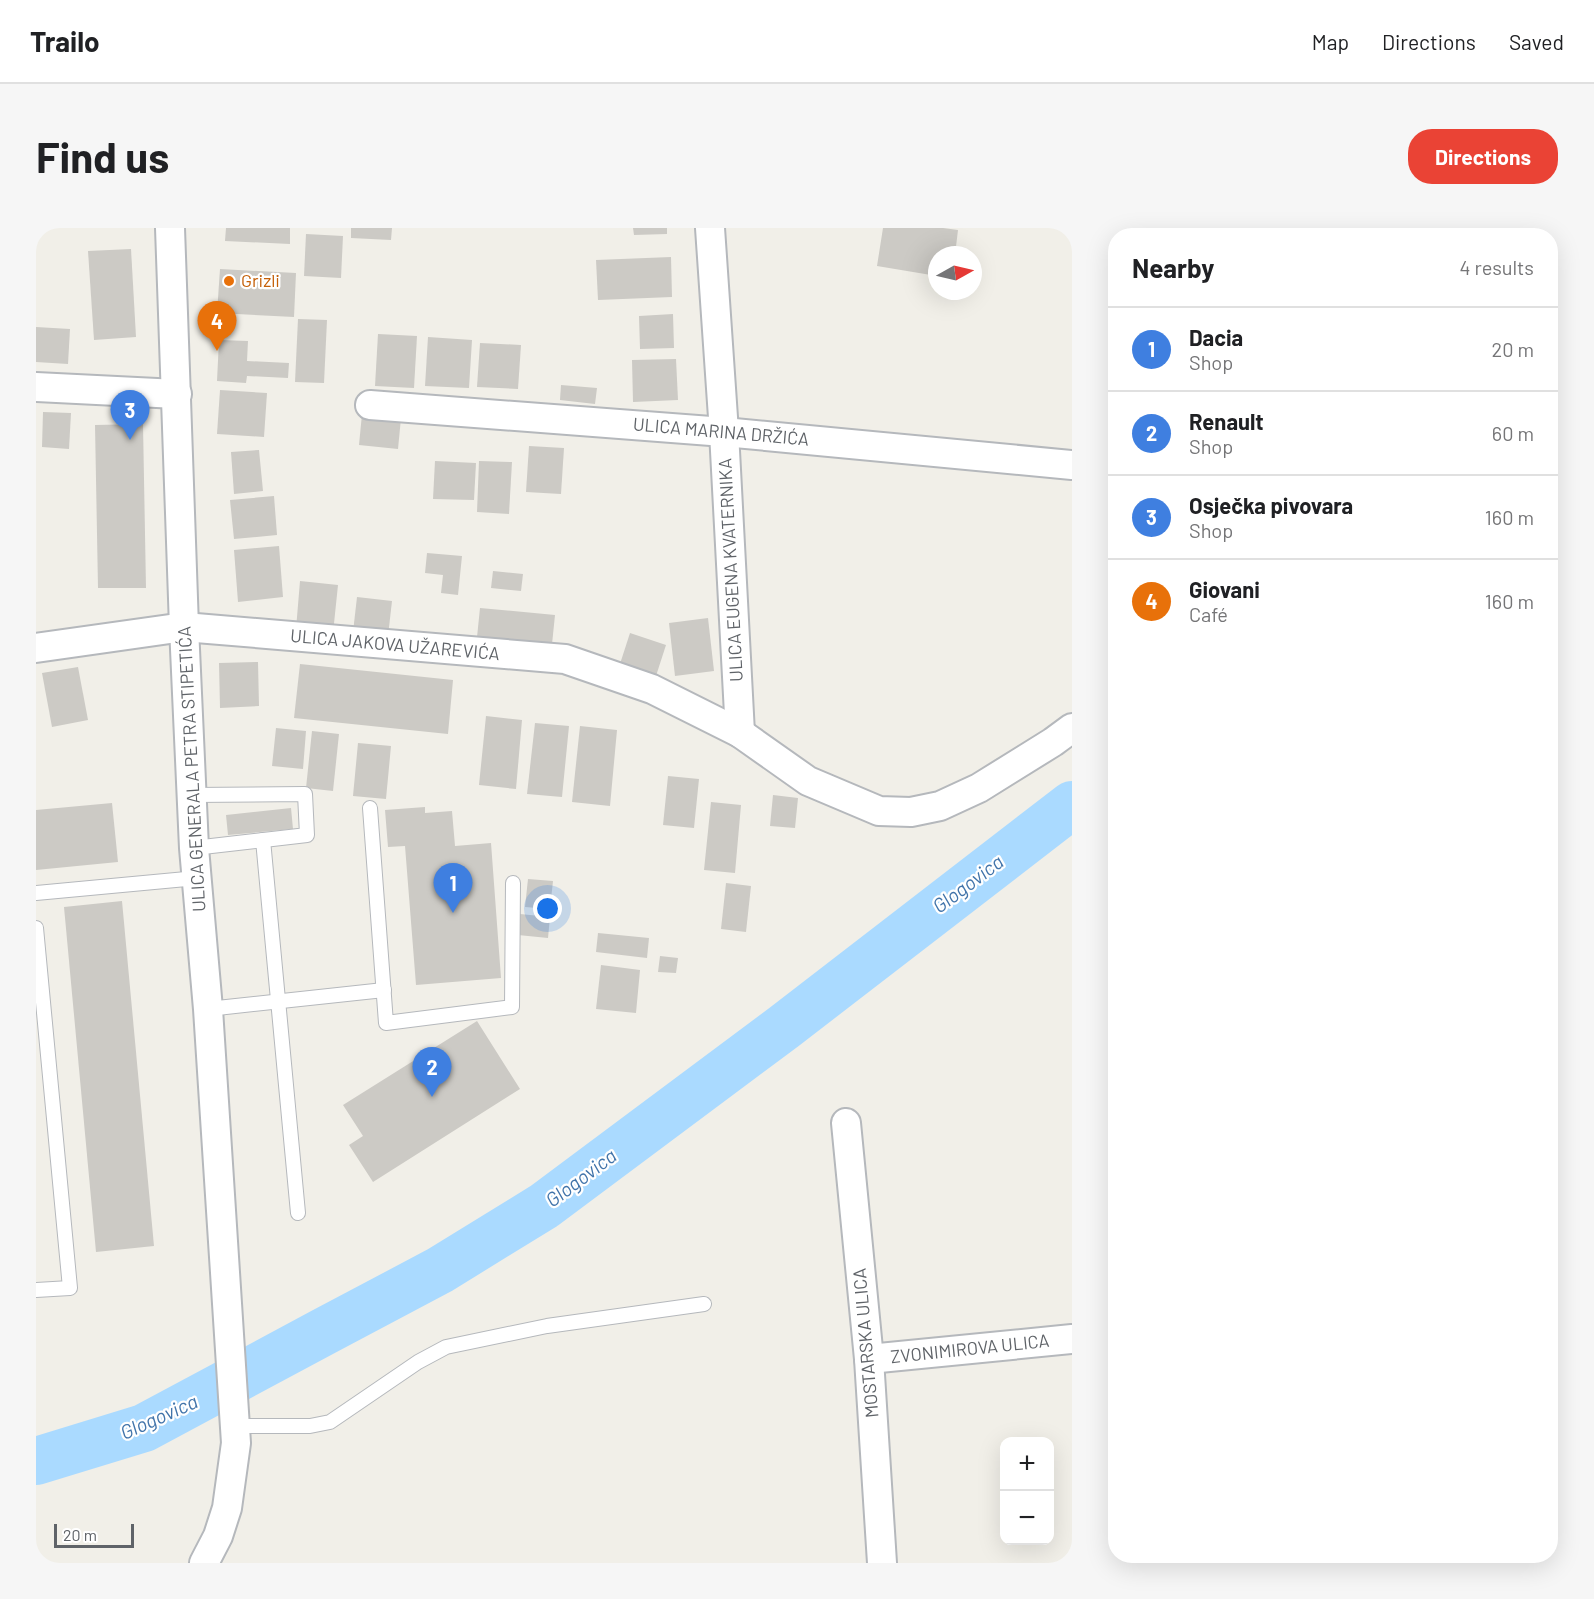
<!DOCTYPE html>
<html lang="en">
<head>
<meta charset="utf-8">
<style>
	body { margin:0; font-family:Barlow,sans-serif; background:#f6f6f6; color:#202124 }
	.controls { position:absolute; right:18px; bottom:18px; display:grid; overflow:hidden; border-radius:12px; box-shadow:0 6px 24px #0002 }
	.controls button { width:54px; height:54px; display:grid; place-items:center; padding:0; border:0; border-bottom:2px solid #e0e0e0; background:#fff; color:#202124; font:30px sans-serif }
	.compass { position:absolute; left:892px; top:18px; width:54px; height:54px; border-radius:50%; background:#fff; box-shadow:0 6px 24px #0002; rotate:82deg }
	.scale { position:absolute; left:18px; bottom:15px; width:80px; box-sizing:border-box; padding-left:6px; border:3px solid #5f6368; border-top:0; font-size:16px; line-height:21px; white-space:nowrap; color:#5f6368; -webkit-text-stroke:4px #fff; paint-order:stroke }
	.you { position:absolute; left:512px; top:681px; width:21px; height:21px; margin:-15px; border:4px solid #fff; border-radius:50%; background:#1a73e8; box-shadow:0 0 0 9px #1a73e833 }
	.badge { display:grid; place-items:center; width:39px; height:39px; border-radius:50%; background:#ea4335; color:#fff; font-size:20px; font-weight:700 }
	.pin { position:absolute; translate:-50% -50px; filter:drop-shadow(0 2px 3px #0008) }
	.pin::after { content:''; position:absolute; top:32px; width:21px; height:18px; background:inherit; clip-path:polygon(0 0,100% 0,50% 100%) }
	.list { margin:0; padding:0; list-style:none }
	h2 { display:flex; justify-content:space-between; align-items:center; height:78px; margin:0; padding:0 24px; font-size:26px }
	h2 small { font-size:20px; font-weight:400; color:#757577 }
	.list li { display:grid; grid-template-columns:39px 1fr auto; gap:18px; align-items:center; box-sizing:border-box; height:84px; padding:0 24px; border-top:2px solid #e0e0e0 }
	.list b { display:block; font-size:22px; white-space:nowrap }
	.list p { margin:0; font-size:20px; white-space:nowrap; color:#757577 }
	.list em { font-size:20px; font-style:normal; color:#757577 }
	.map { position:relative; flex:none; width:1036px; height:1335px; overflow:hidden; border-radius:24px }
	header { display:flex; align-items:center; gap:36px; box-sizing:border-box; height:84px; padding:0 30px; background:#fff; border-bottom:2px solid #e0e0e0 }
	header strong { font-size:28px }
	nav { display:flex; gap:33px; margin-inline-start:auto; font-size:21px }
	.intro { display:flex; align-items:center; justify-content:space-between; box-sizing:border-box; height:144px; padding:0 36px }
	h1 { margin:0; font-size:42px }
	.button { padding:15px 27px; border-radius:24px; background:#ea4335; color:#fff; font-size:21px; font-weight:700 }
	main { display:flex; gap:36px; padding:0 36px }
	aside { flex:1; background:#fff; border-radius:24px; box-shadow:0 6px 24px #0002 }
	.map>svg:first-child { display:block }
</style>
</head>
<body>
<header>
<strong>Trailo</strong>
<nav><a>Map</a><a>Directions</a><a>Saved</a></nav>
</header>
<div class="intro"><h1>Find us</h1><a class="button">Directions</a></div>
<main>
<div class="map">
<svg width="1036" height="1335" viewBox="0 0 1036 1335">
	<rect width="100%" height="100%" fill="#f1efe8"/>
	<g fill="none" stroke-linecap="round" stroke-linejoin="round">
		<polyline stroke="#aadaff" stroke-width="48" points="0,1233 108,1200 287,1104 404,1042 508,978 748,799 1036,577"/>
	</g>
	<g fill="#cccac5">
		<polygon points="190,0 254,0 254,16 189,13"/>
		<polygon points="315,0 356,0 355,12 315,10"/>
		<polygon points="597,0 631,0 631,6 598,7"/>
		<polygon points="847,0 907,0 922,2 919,27 901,27 901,48 841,38"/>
		<polygon points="270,6 307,8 305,50 268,48"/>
		<polygon points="95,21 100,109 58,112 52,23"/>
		<polygon points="635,29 636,69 562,72 560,32"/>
		<polygon points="184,41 260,45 258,89 181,85"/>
		<polygon points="637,86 638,120 604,121 603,88"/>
		<polygon points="262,91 291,92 288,155 259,154"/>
		<polygon points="0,99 34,101 32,136 0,134"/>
		<polygon points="342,106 381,108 378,160 339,158"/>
		<polygon points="392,109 436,112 433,160 389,158"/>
		<polygon points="183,112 212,113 211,133 253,135 252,150 211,148 210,155 181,153"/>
		<polygon points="444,115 485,117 482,161 441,159"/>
		<polygon points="640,131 642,172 597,174 596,132"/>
		<polygon points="525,157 561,160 559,176 524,172"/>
		<polygon points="184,162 231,165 228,209 181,206"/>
		<polygon points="7,184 35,185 33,221 6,219"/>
		<polygon points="326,186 365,190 362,221 323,217"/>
		<polygon points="107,196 110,360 62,360 59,197"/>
		<polygon points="493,218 528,220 525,266 490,264"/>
		<polygon points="223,222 227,263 198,266 195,224"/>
		<polygon points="399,233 440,235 438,272 397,271"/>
		<polygon points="443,233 476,234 473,286 441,284"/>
		<polygon points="238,268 241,307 198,311 194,272"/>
		<polygon points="243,318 247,369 202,374 198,322"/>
		<polygon points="391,325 426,328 422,367 405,365 407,347 389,345"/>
		<polygon points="457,343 487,346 485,363 455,360"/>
		<polygon points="264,353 302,357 297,405 260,401"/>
		<polygon points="321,369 356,373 352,408 317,404"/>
		<polygon points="444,380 519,387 515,426 440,419"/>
		<polygon points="672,390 678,443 639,448 633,395"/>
		<polygon points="594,405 630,417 619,451 583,439"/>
		<polygon points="222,434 223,478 184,480 183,435"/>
		<polygon points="264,436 417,452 412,506 258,490"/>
		<polygon points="42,439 52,492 16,499 6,445"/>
		<polygon points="450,488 486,492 480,561 443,557"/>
		<polygon points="499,495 533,498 526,569 491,566"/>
		<polygon points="544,498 581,502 574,578 536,574"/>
		<polygon points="240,500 270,503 267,541 236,538"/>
		<polygon points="276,503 303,506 297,563 270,560"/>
		<polygon points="322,515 355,518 350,571 317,568"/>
		<polygon points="632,548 663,551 658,600 627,597"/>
		<polygon points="737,567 762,570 759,600 734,598"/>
		<polygon points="675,574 705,577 699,645 668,642"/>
		<polygon points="76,575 82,634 0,642 0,582"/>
		<polygon points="389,579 389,585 416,583 419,618 455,615 465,750 380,757 369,618 352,619 349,582"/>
		<polygon points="255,580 257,601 192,607 190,587"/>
		<polygon points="492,651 517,653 514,681 489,679"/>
		<polygon points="690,655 715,658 710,704 685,701"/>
		<polygon points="86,673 118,1018 60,1024 28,679"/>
		<polygon points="484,686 514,689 512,710 482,707"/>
		<polygon points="562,705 613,710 611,730 560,724"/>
		<polygon points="624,728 642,730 640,745 622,744"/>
		<polygon points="565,737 604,742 600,785 560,781"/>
		<polygon points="441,793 484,861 337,954 313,917 327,908 307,877"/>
	</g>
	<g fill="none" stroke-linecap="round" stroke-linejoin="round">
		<g stroke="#b5b8bc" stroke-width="16">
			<g id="lane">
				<polyline points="156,567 269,566 271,607 158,620"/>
				<polyline points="334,580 350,795 476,779 477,655"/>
				<polyline points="227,612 262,985"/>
				<polyline points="0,665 161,650"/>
				<polyline points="0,700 34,1060 0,1062"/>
				<polyline points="172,781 348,762"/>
				<polyline points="199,1198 274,1198 294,1194 382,1134 410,1119 511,1098 668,1076"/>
			</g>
		</g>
		<g stroke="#b5b8bc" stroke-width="32">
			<g id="street">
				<polyline points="134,0 148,399 158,620 172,781 200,1215 191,1280 182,1308 168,1335"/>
				<polyline points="674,0 688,204 704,505"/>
				<polyline points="0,159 141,166"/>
				<polyline points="334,177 688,204 1036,237"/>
				<polyline points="0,420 148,399 529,431 616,461 704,505 772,553 843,583 875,584 904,578 943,560 1017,514 1036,500"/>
				<polyline points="810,895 833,1131 846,1335"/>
				<polyline points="833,1131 1036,1111"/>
			</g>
		</g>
		<use href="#lane" stroke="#fff" stroke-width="14"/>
		<use href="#street" stroke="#fff" stroke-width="28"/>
	</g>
	<circle fill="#e8710a" stroke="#fff" stroke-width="2" cx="193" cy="53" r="6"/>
	<g text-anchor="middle" stroke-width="4.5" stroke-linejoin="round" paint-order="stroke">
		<g font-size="18" fill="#c56008" stroke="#fff" text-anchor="start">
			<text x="205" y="59">Grizli</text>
		</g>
		<g font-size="18" fill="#5f6368" stroke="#fff">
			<text transform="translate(685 204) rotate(5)" y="6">ULICA MARINA DRŽIĆA</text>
			<text transform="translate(695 342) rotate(-93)" y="6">ULICA EUGENA KVATERNIKA</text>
			<text transform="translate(359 417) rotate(5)" y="6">ULICA JAKOVA UŽAREVIĆA</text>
			<text transform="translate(156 541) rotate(-93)" y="6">ULICA GENERALA PETRA STIPETIĆA</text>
			<text transform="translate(830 1115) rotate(-95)" y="6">MOSTARSKA ULICA</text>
			<text transform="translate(934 1121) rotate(-6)" y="6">ZVONIMIROVA ULICA</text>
		</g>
		<g font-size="20" font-style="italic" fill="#4174aa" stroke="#fff">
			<text transform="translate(932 656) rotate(-37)" y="7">Glogovica</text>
			<text transform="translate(545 950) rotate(-37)" y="7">Glogovica</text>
			<text transform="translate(123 1189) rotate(-24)" y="7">Glogovica</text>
		</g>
	</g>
</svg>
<div class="controls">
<button>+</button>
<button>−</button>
</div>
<svg class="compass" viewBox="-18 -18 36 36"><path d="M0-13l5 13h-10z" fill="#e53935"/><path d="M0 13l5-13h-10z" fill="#757577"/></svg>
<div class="scale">20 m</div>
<div class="you"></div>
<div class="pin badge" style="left:417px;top:685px;background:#3f7fe0">1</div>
<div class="pin badge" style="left:396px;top:869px;background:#3f7fe0">2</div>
<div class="pin badge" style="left:94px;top:212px;background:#3f7fe0">3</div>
<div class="pin badge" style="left:181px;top:123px;background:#e8710a">4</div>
</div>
<aside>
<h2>Nearby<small>4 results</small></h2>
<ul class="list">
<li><span class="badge" style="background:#3f7fe0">1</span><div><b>Dacia</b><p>Shop</p></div><em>20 m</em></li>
<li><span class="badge" style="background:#3f7fe0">2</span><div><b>Renault</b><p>Shop</p></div><em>60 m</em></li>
<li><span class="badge" style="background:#3f7fe0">3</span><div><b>Osječka pivovara</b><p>Shop</p></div><em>160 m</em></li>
<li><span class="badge" style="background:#e8710a">4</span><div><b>Giovani</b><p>Café</p></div><em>160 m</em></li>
</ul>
</aside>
</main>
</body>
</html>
